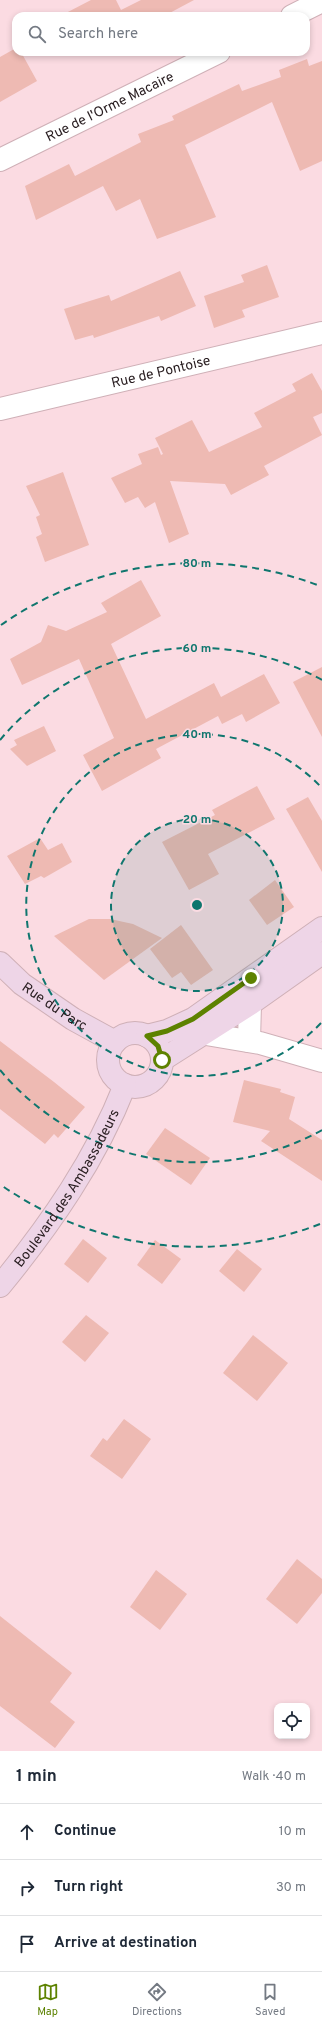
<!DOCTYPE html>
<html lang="en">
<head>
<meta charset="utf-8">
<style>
	body { margin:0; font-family:Overpass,sans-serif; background:#f6f6f7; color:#1f2937 }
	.controls { position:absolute; right:12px; bottom:12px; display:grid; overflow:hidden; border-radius:8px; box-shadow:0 2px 6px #0003 }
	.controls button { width:36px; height:36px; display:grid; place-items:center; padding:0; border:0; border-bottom:1px solid #e0e1e3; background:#fff; color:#1f2937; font:20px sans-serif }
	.stop { position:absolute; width:12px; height:12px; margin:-9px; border:3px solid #5d8200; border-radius:50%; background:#fff }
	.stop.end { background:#5d8200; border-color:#fff; box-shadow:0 1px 4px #0008 }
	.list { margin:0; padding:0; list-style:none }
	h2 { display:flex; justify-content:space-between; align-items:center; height:52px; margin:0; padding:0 16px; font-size:17px }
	h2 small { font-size:13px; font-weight:400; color:#747a83 }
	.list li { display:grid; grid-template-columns:26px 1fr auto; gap:12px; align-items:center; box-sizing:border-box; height:56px; padding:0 16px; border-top:1px solid #e0e1e3 }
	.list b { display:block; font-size:15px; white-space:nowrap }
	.list em { font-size:13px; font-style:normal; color:#747a83 }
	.icon { flex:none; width:22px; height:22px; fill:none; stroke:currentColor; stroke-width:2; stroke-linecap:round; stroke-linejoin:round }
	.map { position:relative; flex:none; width:322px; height:1751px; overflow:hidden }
	.search { position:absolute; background:#fff; box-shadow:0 2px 6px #0003; left:12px; right:12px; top:12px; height:44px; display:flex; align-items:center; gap:10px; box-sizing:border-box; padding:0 14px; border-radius:12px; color:#747a83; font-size:15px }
	.sheet { height:220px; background:#fff }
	nav { display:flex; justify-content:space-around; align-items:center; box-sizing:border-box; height:56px; border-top:1px solid #e0e1e3; background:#fff; font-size:11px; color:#747a83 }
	nav a { display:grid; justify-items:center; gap:2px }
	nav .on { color:#5d8200 }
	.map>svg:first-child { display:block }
</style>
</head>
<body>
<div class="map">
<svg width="322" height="1751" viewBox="0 0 322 1751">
	<rect width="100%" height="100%" fill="#fbdbe2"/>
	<g fill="#eebab3">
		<polygon points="91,0 116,0 121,10 141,0 194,0 164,16 65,16 64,14"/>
		<polygon points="16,48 16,52 21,52 37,81 0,102 0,57"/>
		<polygon points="307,59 309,66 322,61 322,161 300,171 272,102 185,145 216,217 157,239 140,199 116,211 103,186 36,220 25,186 69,164 75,176 141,142 138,134 174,120 172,116 239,84 242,91 281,77 279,70"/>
		<polygon points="267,265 279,297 242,310 245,317 214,328 204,296 244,282 241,275"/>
		<polygon points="180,271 196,306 161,321 159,316 94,338 93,335 75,340 64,309 109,295 111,301"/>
		<polygon points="312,373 322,391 322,413 313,417 322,435 264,466 269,475 231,495 225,484 170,481 189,534 169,543 155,502 145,508 138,497 125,503 111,478 142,464 138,454 158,447 161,455 163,454 155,438 192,420 209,452 262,427 254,413 296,391 292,384"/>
		<polygon points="63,472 89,545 45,562 36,537 42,534 36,517 40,515 26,486"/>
		<polygon points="141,580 161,616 111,644 146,719 214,683 221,697 264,674 280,703 246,722 242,714 222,724 218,716 156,749 161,758 102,791 83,755 114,738 79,659 22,685 10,659 41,642 48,625 66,631 107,612 101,603"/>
		<polygon points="322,667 322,737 293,682"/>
		<polygon points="44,726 56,751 27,766 10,749 17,745 14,740"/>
		<polygon points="257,786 275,819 208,854 219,874 189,890 162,842 215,815 212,810"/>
		<polygon points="308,797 322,821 322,872 286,809"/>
		<polygon points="40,838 48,850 62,843 72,862 44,878 41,876 25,884 7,856"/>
		<polygon points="275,880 294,907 267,925 249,900"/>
		<polygon points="89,919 110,919 133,924 162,938 104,980 54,936"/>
		<polygon points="181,925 213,970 191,985 181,972 172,978 150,949"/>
		<polygon points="0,1041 54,1082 85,1107 58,1138 54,1134 45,1144 0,1109"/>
		<polygon points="244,1080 281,1089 280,1092 295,1097 289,1119 322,1140 322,1181 261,1141 270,1131 233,1122"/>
		<polygon points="165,1128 210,1158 191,1185 146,1154"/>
		<polygon points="83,1239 107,1258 88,1283 64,1264"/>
		<polygon points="155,1240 181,1259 162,1284 137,1265"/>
		<polygon points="237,1249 262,1269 244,1292 219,1271"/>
		<polygon points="86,1315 109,1333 85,1362 62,1342"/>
		<polygon points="253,1335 288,1363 257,1401 223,1373"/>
		<polygon points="124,1419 151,1439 122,1479 90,1456 103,1438 107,1441"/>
		<polygon points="297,1559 322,1579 322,1593 297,1624 266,1599"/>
		<polygon points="156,1570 187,1594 160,1630 130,1607"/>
		<polygon points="0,1616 72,1673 50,1702 75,1722 55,1748 0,1706"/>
	</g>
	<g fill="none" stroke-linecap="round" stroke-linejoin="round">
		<g stroke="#cfb0b7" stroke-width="24">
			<g id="street">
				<polyline points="292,16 322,1"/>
				<path id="s1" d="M0,160l219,-108"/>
				<path id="s2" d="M0,409l322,-76"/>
				<polyline points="206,1034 260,1043 322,1061"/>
				<polyline points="249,1041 250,1004"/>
			</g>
		</g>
		<g stroke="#cfb0b7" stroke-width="24">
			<g id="secondary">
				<path id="s3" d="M0,963l22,21 51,35 42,23"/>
				<circle cx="135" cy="1060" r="27"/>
				<polyline points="147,1036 167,1031 193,1019 322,928"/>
				<polyline points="162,1060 250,1004 322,953"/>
				<path id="s4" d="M0,1286c50,-61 96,-127 125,-201"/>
			</g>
		</g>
		<use href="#street" stroke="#fff" stroke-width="22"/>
		<use href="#secondary" stroke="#eed5e7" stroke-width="22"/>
	</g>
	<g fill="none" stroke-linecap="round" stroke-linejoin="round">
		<polyline stroke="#5d8200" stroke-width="5" points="162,1060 158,1046 147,1036 167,1031 193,1019 251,978"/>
	</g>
	<circle cx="197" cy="905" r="86" fill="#0f766e" fill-opacity=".12"/>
	<g fill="none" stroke="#0f766e" stroke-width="2" stroke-dasharray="7 5">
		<circle cx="197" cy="905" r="86"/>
		<path d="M321 1023A171 171 0 1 1 321 787"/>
		<path d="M322 1130A257 257 0 0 1 0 1070M0 740A257 257 0 0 1 322 680"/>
		<path d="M320 1224A342 342 0 0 1 1 1185M1 625A342 342 0 0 1 320 586"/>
	</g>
	<g text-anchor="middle" stroke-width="3" stroke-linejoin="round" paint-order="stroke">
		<g font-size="14" fill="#271c1f" stroke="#fbdbe2">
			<text dy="5" stroke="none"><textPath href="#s1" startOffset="122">Rue de l'Orme Macaire</textPath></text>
			<text dy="5" stroke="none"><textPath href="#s2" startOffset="165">Rue de Pontoise</textPath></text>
			<text dy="5" stroke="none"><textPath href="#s3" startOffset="70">Rue du Parc</textPath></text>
			<text dy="5" stroke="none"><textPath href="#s4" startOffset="119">Boulevard des Ambassadeurs</textPath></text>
		</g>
	</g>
	<circle cx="197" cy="905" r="6" fill="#0f766e" stroke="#fbdbe2" stroke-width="2"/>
	<g font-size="12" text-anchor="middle" font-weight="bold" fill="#0f766e" stroke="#fbdbe2" stroke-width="3" stroke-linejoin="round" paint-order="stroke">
		<text x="197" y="567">80 m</text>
		<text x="197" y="652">60 m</text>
		<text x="197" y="738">40 m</text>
		<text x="197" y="823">20 m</text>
	</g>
</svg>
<div class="controls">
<button><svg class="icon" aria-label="locate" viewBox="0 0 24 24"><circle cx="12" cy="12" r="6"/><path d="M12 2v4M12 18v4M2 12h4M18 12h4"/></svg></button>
</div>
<div class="stop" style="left:162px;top:1060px"></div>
<div class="stop end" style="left:251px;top:978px"></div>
<div class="search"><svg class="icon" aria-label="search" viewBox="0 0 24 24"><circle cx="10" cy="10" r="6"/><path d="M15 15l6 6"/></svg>Search here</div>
</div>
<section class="sheet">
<h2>1 min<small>Walk · 40 m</small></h2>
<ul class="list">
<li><svg class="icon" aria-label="ahead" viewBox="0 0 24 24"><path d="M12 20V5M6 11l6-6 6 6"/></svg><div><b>Continue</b></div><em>10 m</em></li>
<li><svg class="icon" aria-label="right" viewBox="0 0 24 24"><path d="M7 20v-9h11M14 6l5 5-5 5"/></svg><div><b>Turn right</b></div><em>30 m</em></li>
<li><svg class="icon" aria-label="arrive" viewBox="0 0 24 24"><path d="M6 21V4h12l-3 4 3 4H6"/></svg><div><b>Arrive at destination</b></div></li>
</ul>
</section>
<nav>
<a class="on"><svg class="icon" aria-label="map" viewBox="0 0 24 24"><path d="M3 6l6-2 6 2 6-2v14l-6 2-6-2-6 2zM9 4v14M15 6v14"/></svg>Map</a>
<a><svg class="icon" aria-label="directions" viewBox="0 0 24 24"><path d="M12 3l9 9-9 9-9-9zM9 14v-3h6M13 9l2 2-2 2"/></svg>Directions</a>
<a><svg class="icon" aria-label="saved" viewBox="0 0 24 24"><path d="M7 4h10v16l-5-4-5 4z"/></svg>Saved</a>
</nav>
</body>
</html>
